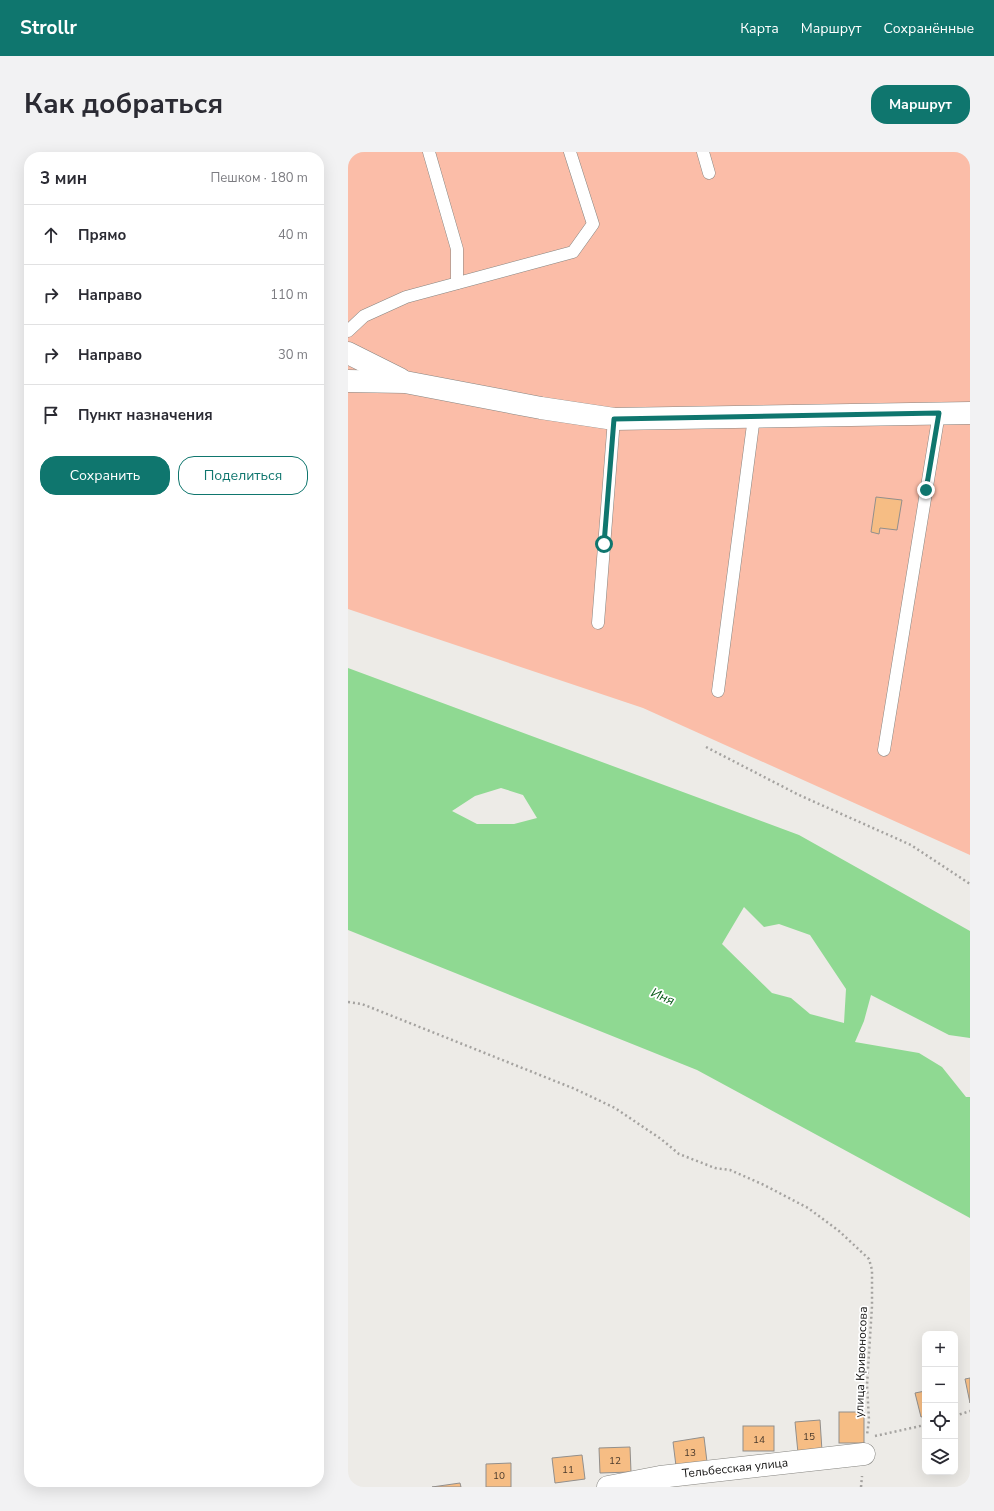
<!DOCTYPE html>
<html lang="ru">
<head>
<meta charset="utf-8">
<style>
	body { margin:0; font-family:"Nunito Sans",sans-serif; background:#f2f2f3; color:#2b2b33 }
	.controls { position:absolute; right:12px; bottom:12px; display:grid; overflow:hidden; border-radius:8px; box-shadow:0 4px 16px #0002 }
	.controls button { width:36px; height:36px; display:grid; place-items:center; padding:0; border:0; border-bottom:1px solid #e1e1e2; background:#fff; color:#2b2b33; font:20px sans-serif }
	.stop { position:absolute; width:12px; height:12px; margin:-9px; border:3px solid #0f766e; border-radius:50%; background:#fff }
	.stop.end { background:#0f766e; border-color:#fff; box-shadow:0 1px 4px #0008 }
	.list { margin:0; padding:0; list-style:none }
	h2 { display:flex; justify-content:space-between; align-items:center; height:52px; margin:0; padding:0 16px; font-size:17px }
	h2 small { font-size:13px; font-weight:400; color:#7c7c81 }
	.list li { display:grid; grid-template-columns:26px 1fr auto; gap:12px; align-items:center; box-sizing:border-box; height:60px; padding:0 16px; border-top:1px solid #e1e1e2 }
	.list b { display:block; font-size:15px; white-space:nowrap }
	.list em { font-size:13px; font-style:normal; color:#7c7c81 }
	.actions { display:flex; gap:8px; padding:12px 16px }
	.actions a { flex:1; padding:9px 0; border:1px solid #0f766e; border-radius:16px; text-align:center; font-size:14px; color:#0f766e }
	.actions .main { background:#0f766e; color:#fff }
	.icon { flex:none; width:22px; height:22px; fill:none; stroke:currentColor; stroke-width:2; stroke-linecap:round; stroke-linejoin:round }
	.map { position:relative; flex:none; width:622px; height:1335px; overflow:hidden; border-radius:16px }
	header { display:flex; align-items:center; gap:24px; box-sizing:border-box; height:56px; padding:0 20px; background:#0f766e; color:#fff }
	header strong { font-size:19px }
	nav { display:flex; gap:22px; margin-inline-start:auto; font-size:14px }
	.intro { display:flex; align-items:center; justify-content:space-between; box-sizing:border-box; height:96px; padding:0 24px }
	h1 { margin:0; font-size:28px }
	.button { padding:10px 18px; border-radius:16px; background:#0f766e; color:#fff; font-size:14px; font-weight:700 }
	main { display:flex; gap:24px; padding:0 24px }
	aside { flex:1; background:#fff; border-radius:16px; box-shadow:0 4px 16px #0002 }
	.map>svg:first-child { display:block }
</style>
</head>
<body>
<header>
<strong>Strollr</strong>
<nav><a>Карта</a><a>Маршрут</a><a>Сохранённые</a></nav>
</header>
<div class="intro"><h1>Как добраться</h1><a class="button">Маршрут</a></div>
<main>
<aside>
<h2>3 мин<small>Пешком · 180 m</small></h2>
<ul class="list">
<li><svg class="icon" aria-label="ahead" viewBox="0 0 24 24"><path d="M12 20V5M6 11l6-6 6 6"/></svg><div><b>Прямо</b></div><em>40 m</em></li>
<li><svg class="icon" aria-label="right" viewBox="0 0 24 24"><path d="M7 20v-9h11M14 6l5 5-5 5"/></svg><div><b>Направо</b></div><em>110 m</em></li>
<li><svg class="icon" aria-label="right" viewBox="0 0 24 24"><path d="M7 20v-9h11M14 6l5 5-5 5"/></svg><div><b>Направо</b></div><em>30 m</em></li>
<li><svg class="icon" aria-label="arrive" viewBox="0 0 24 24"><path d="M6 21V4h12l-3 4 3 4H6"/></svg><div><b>Пункт назначения</b></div></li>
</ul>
<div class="actions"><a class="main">Сохранить</a><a>Поделиться</a></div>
</aside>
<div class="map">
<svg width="622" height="1335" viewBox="0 0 622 1335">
	<rect width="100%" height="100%" fill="#edebe7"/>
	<polygon fill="#fbbda8" points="0,0 622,0 622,703 295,556 0,457"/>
	<path fill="#8fd992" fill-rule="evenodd" d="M0,516l451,167 171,96v107l-21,-3 -78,-40 -7,26 -9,21 64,11 23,14 24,30h4v121l-273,-148 -349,-140zM153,636l22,7 14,23 -23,6h-37l-25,-13 23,-15zM396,755l20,20 15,-3 31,11 36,54 -2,34 -34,-9 -19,-16 -19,-5 -50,-49z"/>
	<g fill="#f6bd84" stroke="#928f8c">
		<polygon points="528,345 554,348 549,378 532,376 531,382 523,380"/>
		<polygon points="622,1226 622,1251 617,1227"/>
		<polygon points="577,1239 577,1264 573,1265 567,1241"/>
		<rect x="491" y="1260" width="25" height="31"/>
		<polygon points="472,1268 474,1299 450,1301 447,1270"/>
		<rect x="395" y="1274" width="31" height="25"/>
		<polygon points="356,1285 359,1310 328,1314 325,1290"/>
		<polygon points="282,1295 283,1320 252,1321 251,1296"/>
		<polygon points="234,1303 237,1327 207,1331 204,1306"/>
		<polygon points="163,1311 163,1335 138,1335 138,1312"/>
		<polygon points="112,1331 113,1335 84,1335"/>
	</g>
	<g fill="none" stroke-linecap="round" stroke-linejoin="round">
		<g stroke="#868581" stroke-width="13">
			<g id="lane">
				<polyline points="81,0 109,97 109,131"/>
				<polyline points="355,0 361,21"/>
				<polyline points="0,179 16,164 58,145 225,100 245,72 222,0"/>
				<polyline points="250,471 266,267"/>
				<polyline points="370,539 406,265"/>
				<polyline points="536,598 591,261"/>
			</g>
		</g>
		<g stroke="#868581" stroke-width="23">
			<g id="street">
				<polyline points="0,201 52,227"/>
				<polyline points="0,229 57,230 193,256 266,267 622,261"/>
				<polyline points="260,1335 312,1325 516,1302"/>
			</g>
		</g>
		<g stroke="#a5a3a0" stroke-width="2.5" stroke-dasharray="2 3" stroke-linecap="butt">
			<polyline points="358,595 451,643 563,693 622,732"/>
			<polyline points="0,850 14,852 227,937 267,956 313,987 331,1002 367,1016 382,1018 416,1033 460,1056 491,1079 521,1107 524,1118 524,1154 519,1233 521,1268 519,1283"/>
			<polyline points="607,1264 622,1259"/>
			<polyline points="527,1284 577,1273"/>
			<polyline points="513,1335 514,1324"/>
		</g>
		<use href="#lane" stroke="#fff" stroke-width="12"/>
		<use href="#street" stroke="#fff" stroke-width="22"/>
	</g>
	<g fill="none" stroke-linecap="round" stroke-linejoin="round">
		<polyline stroke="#0f766e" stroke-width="5" points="256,392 266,267 591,261 578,338"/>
	</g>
	<g text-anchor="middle" stroke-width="3.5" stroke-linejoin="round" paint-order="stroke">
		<g font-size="10" fill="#4a3a2c">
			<text x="461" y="1288">15</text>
			<text x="411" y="1291">14</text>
			<text x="342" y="1304">13</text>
			<text x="267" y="1312">12</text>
			<text x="220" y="1321">11</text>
			<text x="151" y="1327">10</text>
		</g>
		<g font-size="12" fill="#100f0e" stroke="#fff">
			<text transform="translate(513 1210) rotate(-88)" y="4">улица Кривоносова</text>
			<text transform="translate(387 1316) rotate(-6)" y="4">Тельбесская улица</text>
		</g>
		<g font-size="13" font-style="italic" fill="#0b5c1b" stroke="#fff">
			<text transform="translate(315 844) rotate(23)" y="5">Иня</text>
		</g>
	</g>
</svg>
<div class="controls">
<button>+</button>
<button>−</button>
<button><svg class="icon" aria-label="locate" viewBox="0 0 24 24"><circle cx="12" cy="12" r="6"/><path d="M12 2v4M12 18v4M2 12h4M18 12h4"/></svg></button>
<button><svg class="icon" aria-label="layers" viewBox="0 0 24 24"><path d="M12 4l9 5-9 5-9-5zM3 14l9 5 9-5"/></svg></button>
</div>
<div class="stop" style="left:256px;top:392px"></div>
<div class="stop end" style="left:578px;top:338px"></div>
</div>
</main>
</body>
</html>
